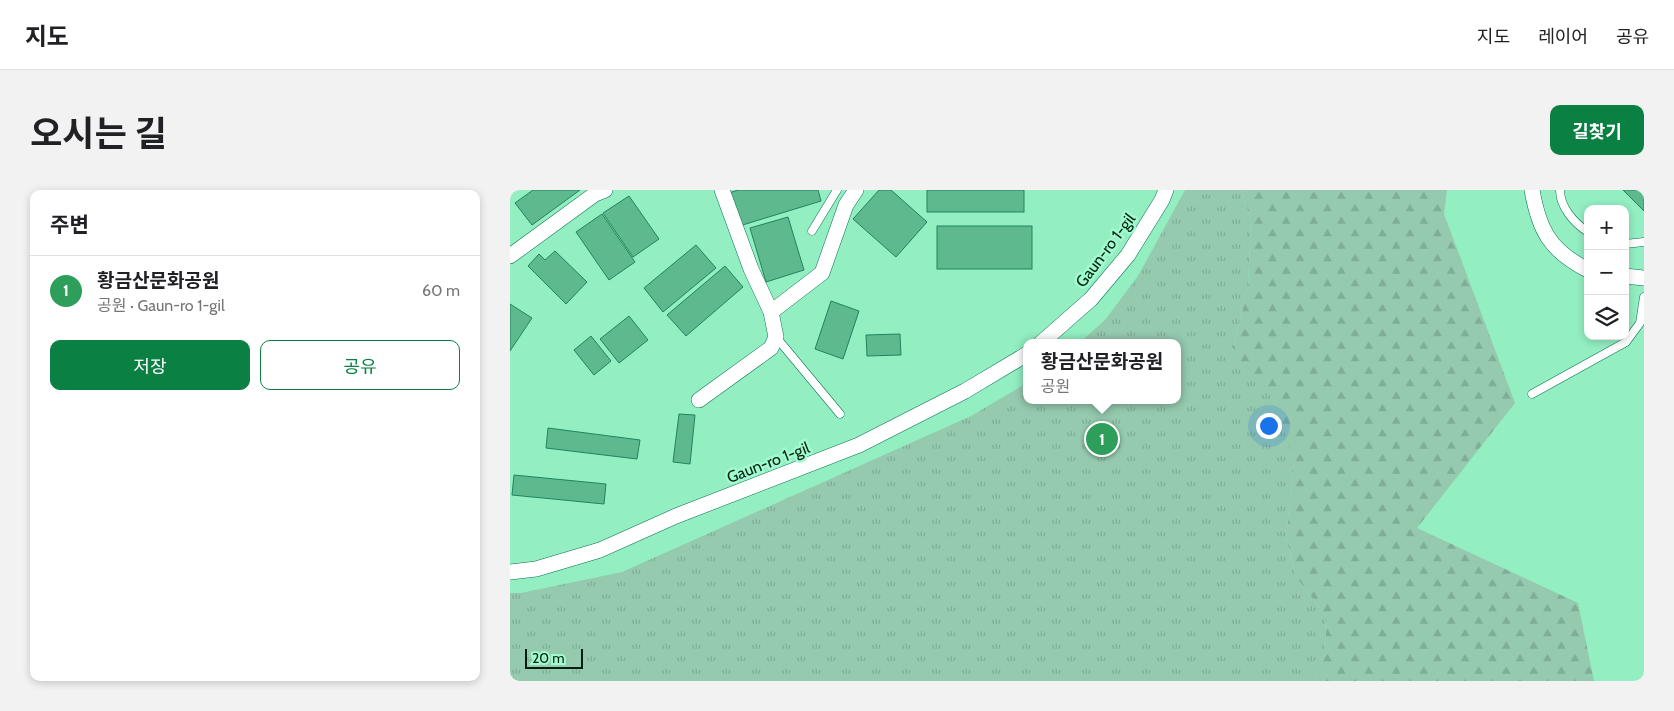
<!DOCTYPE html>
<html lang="ko">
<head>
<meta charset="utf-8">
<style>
	body { margin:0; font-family:Cabin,"Noto Sans KR",sans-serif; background:#f2f2f2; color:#202124 }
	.controls { position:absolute; right:15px; top:15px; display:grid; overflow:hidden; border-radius:10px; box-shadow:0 2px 8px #0003 }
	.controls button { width:45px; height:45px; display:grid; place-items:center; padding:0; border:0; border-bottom:1px solid #e0e0e0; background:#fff; color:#202124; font:25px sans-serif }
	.scale { position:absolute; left:15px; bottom:12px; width:58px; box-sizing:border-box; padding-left:5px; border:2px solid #021f12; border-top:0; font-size:14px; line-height:18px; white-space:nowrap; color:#021f12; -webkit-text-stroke:4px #a0fbcf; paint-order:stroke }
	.you { position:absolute; left:758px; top:235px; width:18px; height:18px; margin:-12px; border:4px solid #fff; border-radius:50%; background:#1a73e8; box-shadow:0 0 0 8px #1a73e833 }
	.badge { display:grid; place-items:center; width:32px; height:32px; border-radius:50%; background:#0b8043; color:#fff; font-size:16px; font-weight:700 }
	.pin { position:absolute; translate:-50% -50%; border:2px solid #fff; box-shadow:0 1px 5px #0006 }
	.popup { position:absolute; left:513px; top:149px; width:158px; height:65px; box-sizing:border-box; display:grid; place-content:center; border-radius:10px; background:#fff; filter:drop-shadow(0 1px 4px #0005); font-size:16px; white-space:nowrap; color:#757577 }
	.popup b { font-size:19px; color:#202124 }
	.popup::after { content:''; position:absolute; left:50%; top:100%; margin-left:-10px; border:10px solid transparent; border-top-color:#fff }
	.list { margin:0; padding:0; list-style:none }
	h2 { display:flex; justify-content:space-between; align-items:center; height:65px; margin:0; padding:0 20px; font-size:21px }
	h2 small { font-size:16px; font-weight:400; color:#757577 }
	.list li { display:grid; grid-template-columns:32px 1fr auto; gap:15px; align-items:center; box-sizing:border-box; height:70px; padding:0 20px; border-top:1px solid #e0e0e0 }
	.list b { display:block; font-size:19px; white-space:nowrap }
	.list p { margin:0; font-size:16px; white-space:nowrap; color:#757577 }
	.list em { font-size:16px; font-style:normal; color:#757577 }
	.actions { display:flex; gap:10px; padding:15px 20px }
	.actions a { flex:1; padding:11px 0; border:1px solid #0b8043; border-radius:10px; text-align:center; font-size:18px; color:#0b8043 }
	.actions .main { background:#0b8043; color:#fff }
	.icon { flex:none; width:28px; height:28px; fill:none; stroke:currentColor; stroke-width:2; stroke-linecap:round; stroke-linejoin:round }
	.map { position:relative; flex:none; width:1134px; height:491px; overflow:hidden; border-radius:10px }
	header { display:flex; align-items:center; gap:30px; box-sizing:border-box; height:70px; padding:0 25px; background:#fff; border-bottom:1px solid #e0e0e0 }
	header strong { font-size:24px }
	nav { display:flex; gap:28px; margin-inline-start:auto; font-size:18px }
	.intro { display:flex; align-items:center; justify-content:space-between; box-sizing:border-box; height:120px; padding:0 30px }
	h1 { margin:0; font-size:35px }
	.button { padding:12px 22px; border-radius:10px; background:#0b8043; color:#fff; font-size:18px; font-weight:700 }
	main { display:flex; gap:30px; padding:0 30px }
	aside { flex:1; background:#fff; border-radius:10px; box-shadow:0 2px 8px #0003 }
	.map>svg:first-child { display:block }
</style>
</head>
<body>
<header>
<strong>지도</strong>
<nav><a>지도</a><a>레이어</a><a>공유</a></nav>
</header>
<div class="intro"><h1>오시는 길</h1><a class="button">길찾기</a></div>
<main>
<aside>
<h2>주변<small></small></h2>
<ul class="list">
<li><span class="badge" style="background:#2e9e5b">1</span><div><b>황금산문화공원</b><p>공원 · Gaun-ro 1-gil</p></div><em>60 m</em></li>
</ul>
<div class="actions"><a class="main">저장</a><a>공유</a></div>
</aside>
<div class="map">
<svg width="1134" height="491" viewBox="0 0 1134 491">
	<defs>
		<pattern id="forest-firs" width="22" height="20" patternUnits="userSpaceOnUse" patternTransform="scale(1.25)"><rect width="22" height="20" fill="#95caaf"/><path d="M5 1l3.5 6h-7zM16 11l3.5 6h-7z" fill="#7fad96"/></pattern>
		<pattern id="park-tufts" width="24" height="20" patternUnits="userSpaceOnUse" patternTransform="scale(1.25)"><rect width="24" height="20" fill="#95caaf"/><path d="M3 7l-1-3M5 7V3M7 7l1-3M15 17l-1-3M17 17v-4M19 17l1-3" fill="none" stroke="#7fad96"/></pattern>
	</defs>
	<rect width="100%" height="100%" fill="#93eec2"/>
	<polygon fill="url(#forest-firs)" points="731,0 937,0 934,24 1005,213 907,338 1068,413 1084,491 805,491 815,464 816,426 786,387 776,348 784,272 722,161 738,98 741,30"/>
	<polygon fill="url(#park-tufts)" points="675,0 731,0 741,30 738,98 722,161 764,210 784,272 776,348 786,387 816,426 815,464 805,491 0,491 0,403 11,403 112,382 461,226 517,193 517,210 667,210 667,153 569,153 595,130 628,86"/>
	<g fill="#5eb98f" stroke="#21835d">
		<polygon points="23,0 70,0 22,35 5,13"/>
		<polygon points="228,0 308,0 311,11 226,37 216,4"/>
		<polygon points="369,0 381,0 417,32 386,67 343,29"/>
		<rect x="417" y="0" width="97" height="22"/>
		<polygon points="1113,0 1134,0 1134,21"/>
		<polygon points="119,6 149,49 123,67 93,23"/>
		<polygon points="92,24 125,72 99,90 66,42"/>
		<polygon points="278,27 294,80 256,92 240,38"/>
		<rect x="427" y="36" width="95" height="43"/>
		<polygon points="186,55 206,78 153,122 134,98"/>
		<polygon points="45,61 77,92 56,114 18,76 29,64 35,70"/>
		<polygon points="215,76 233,97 176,146 157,125"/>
		<polygon points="321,111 349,121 333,169 305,159"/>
		<polygon points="0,114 22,128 0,161"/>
		<polygon points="119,126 138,150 109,173 90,149"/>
		<polygon points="390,144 391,165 357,166 356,145"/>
		<polygon points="81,146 101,171 84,185 64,160"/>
		<polygon points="169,224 185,225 180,274 163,272"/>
		<polygon points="38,238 130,250 127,269 36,258"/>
		<polygon points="4,285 96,294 94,314 2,305"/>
	</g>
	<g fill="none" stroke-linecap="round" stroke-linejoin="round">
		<g stroke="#06754f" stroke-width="9">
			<g id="lane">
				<path d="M1050,0c0,17 14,33 28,42"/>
				<polyline points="302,41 327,0"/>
				<polyline points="1115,54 1134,52"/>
				<polyline points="266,147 330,224"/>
				<polyline points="1022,204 1116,152 1130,133 1134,107"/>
			</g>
		</g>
		<g stroke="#06754f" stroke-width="16">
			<g id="street">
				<path d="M1022,0c7,40 18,61 56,80"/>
				<polyline points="0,66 85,4 95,0"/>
				<polyline points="1115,86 1134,88"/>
				<polyline points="261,122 312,83 336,15 346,0"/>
				<polyline points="531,153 581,109 618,65 652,10 656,0"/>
				<polyline points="189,210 261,158 266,147 261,122 241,79 212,0"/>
				<polyline points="0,382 26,379 90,360 166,326 349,255 455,201 517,164"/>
			</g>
		</g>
		<use href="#lane" stroke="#fff" stroke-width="8"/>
		<use href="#street" stroke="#fff" stroke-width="15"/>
	</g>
	<g text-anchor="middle" stroke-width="5" stroke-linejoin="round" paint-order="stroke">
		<g font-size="16" fill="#021f12" stroke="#a0fbcf">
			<text transform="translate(595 60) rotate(-53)" y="6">Gaun-ro 1-gil</text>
			<text transform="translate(258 272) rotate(-21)" y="6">Gaun-ro 1-gil</text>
		</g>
	</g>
</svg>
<div class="controls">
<button>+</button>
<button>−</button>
<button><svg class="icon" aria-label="layers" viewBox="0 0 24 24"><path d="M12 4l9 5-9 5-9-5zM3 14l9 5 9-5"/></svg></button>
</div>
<div class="scale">20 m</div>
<div class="you"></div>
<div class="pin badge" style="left:592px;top:249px;background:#2e9e5b">1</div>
<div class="popup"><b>황금산문화공원</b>공원</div>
</div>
</main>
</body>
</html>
